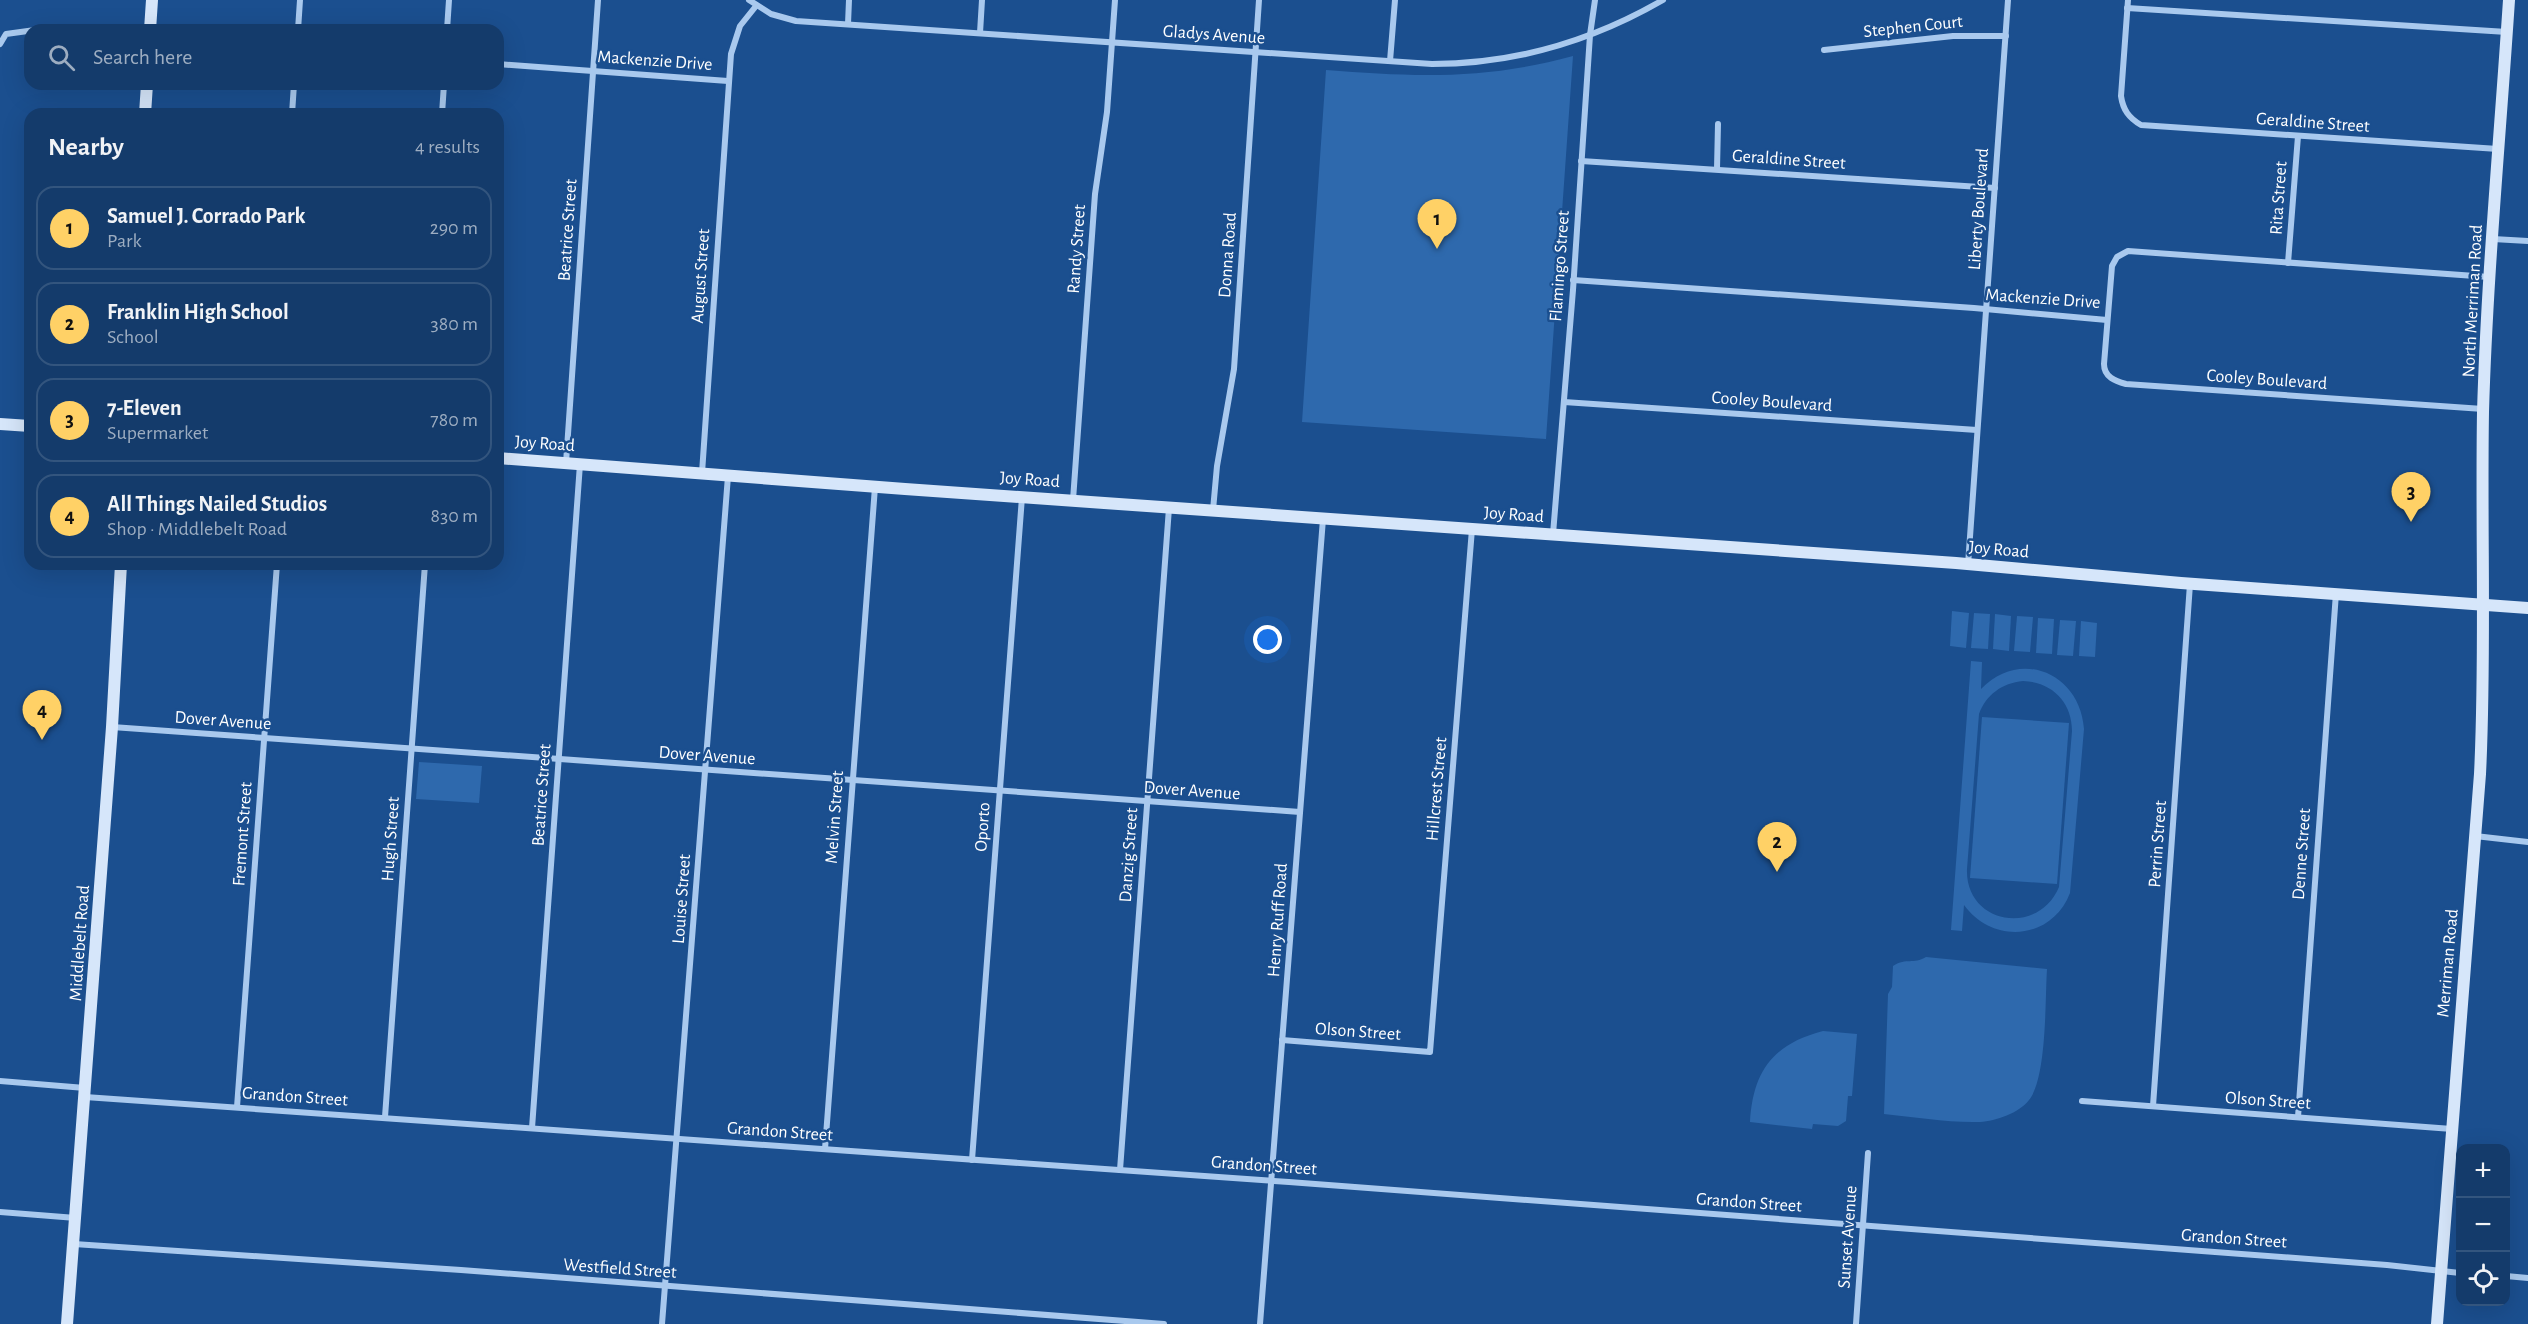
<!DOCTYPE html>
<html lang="en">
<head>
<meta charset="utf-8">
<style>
	body { margin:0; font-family:"Alegreya Sans",sans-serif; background:#214673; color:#f1f3f6 }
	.controls { position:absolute; right:18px; bottom:18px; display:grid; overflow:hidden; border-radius:12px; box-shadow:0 6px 24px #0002 }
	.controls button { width:54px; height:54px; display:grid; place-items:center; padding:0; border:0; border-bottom:2px solid #33557e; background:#143b6b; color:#f1f3f6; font:30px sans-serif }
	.you { position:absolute; left:1268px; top:640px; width:21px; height:21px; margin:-15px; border:4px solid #fff; border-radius:50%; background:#1a73e8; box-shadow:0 0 0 9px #1a73e833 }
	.badge { display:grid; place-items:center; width:39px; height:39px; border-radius:50%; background:#ffd166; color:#111; font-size:20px; font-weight:700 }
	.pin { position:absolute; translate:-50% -50px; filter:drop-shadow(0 2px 3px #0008) }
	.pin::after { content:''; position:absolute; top:32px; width:21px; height:18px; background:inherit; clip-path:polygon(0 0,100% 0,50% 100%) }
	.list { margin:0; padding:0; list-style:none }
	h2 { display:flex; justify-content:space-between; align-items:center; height:78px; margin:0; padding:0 24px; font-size:26px }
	h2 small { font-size:20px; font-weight:400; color:#9dadc1 }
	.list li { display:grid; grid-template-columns:39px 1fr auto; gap:18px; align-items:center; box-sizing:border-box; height:84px; margin:0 12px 12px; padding:0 12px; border:2px solid #33557e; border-radius:18px }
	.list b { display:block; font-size:22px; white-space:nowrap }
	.list p { margin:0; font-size:20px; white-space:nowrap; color:#9dadc1 }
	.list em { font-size:20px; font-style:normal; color:#9dadc1 }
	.icon { flex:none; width:33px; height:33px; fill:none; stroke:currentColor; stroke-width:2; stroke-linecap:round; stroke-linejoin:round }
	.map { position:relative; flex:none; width:2528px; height:1324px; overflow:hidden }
	.search { position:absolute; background:#143b6b; box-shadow:0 6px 24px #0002; left:24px; top:24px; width:480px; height:66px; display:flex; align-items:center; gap:15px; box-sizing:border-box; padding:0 21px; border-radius:18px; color:#9dadc1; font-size:22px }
	.panel { position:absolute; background:#143b6b; box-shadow:0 6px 24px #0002; left:24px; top:108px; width:480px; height:462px; border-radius:18px }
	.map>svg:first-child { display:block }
</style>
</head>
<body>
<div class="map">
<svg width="2528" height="1324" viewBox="0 0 2528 1324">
	<rect width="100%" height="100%" fill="#1b4f8f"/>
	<g fill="#2e69ad" fill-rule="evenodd">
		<path d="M1573,56l-27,383 -244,-17 24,-352c89,7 159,10 247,-14z"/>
		<polygon points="1952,611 1969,613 1966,648 1950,646"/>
		<polygon points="1974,613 1990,614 1988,649 1971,648"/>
		<polygon points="1995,614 2011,616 2009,651 1993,649"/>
		<polygon points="2017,616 2033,617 2030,652 2014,651"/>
		<polygon points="2038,618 2054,619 2052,654 2036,653"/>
		<polygon points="2060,620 2076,621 2073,656 2057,655"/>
		<polygon points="2081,621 2097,623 2095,657 2079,656"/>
		<path d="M1971,661l11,1 -1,27c39,-41 99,-16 103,40l-14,164c-18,47 -77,52 -106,12l-2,26 -11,-1zM2023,681c29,1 49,21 49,50l-13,156c-21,50 -94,37 -92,-18l12,-155c7,-19 23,-31 44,-33z"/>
		<polygon points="1982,717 2069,723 2057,884 1970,878"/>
		<polygon points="419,762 482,766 479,803 416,799"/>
		<path d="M1926,957l121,12c-2,31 0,109 -18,131 -10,13 -33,21 -49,22 -31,1 -65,-5 -96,-8l4,-120 4,-7 1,-21c14,-9 20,-1 33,-9z"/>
		<path d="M1823,1031l34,3 -5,62h-4l-2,25 -8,5 -25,-2 -1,5 -62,-7c3,-51 23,-78 73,-91z"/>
	</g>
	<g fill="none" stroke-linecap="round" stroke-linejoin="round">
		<g stroke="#a9c9ee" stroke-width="6">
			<path d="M749,0l22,14 25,7 636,43c81,0 160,-23 231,-64"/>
			<path d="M2128,0l-7,96c2,14 8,22 20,29l357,24"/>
			<polyline points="2127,8 2507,32"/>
			<polyline points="848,24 849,0"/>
			<polyline points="298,30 300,0"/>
			<polyline points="447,30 449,0"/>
			<polyline points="980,33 982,0"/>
			<polyline points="0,44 6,34 35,30"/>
			<polyline points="1824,50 1953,36 2006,36"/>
			<polyline points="1390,61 1395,0"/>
			<polyline points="498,64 728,81"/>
			<polyline points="292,114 294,84"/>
			<polyline points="442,114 444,84"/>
			<polyline points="1581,161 1995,188"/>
			<polyline points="1717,169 1718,124"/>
			<polyline points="2493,239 2528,241"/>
			<polyline points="2288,263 2298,136"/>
			<polyline points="1573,280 1974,308 2107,320"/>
			<polyline points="1564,402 1977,430"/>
			<path d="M2483,409l-357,-25c-11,-3 -22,-7 -22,-20l8,-98 5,-9 11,-6 361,26"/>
			<polyline points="566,463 598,0"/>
			<polyline points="702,473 731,54 740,26 756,6"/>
			<polyline points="1073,500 1095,194 1107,112 1115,0"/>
			<polyline points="1213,510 1217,466 1234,369 1259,0"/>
			<polyline points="1553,534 1573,290 1590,35 1595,0"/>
			<polyline points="1968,565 2008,0"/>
			<polyline points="112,727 1300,812"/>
			<polyline points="2475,836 2528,842"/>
			<polyline points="1282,1040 1430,1052 1472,529"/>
			<polyline points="0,1081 85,1088"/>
			<polyline points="85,1097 1289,1182 2387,1265 2460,1273"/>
			<polyline points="2082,1101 2452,1129"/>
			<polyline points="2153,1106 2190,584"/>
			<polyline points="237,1107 277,564"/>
			<polyline points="385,1117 425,564"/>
			<polyline points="2298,1117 2336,593"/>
			<polyline points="532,1128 580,464"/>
			<polyline points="825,1149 875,487"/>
			<polyline points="972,1160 1022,497"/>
			<polyline points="1120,1170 1169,508"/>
			<polyline points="0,1212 76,1218"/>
			<polyline points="74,1244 461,1270 1164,1324"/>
			<polyline points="2506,1276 2528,1278"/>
			<polyline points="662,1324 728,476"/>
			<polyline points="1260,1324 1323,519"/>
			<polyline points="1856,1324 1868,1153"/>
		</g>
		<g stroke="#d6e6fa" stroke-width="12">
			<polyline points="150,30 152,0"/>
			<polyline points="145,114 147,84"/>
			<polyline points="0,424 30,426"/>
			<polyline points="498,458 905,489 1956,563 2181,583 2528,608"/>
			<polyline points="67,1324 112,727 121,564"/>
			<path d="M2437,1324l43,-550c6,-120 1,-241 3,-362 4,-137 17,-275 26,-412"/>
		</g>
	</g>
	<g text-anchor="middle" stroke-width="5" stroke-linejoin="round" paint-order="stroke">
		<g font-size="18" fill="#fff" stroke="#1b4f8f">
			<text transform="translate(1913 26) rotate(-6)" y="6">Stephen Court</text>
			<text transform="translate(1214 34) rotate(4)" y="6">Gladys Avenue</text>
			<text transform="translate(655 60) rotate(4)" y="6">Mackenzie Drive</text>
			<text transform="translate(2313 122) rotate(4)" y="6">Geraldine Street</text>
			<text transform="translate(1789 159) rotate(4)" y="6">Geraldine Street</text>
			<text transform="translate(2278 198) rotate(-86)" y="6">Rita Street</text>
			<text transform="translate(1978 209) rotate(-86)" y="6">Liberty Boulevard</text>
			<text transform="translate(567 230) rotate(-86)" y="6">Beatrice Street</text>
			<text transform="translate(1076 249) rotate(-86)" y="6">Randy Street</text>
			<text transform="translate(1227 255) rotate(-86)" y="6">Donna Road</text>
			<text transform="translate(1559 266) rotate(-86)" y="6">Flamingo Street</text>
			<text transform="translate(700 276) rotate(-86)" y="6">August Street</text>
			<text transform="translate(2043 298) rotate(4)" y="6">Mackenzie Drive</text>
			<text transform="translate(2472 301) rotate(-87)" y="6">North Merriman Road</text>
			<text transform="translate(2267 379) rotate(4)" y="6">Cooley Boulevard</text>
			<text transform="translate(1772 401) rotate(4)" y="6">Cooley Boulevard</text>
			<text transform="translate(545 443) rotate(4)" y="6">Joy Road</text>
			<text transform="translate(1030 479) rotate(4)" y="6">Joy Road</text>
			<text transform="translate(1514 514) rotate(4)" y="6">Joy Road</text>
			<text transform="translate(1999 549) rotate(5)" y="6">Joy Road</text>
			<text transform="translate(223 720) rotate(4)" y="6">Dover Avenue</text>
			<text transform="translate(707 755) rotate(4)" y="6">Dover Avenue</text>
			<text transform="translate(1436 789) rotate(-85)" y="6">Hillcrest Street</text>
			<text transform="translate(1192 790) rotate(4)" y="6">Dover Avenue</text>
			<text transform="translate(541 795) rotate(-86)" y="6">Beatrice Street</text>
			<text transform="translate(834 817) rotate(-86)" y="6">Melvin Street</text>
			<text transform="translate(982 827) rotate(-86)" y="6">Oporto</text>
			<text transform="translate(242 834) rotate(-86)" y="6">Fremont Street</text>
			<text transform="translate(390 839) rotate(-86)" y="6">Hugh Street</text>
			<text transform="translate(2157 844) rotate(-86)" y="6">Perrin Street</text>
			<text transform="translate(2301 854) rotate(-86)" y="6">Denne Street</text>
			<text transform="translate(1128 855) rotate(-86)" y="6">Danzig Street</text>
			<text transform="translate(681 899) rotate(-86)" y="6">Louise Street</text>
			<text transform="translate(1277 920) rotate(-86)" y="6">Henry Ruff Road</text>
			<text transform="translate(79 943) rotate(-86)" y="6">Middlebelt Road</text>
			<text transform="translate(2447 963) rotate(-85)" y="6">Merriman Road</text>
			<text transform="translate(1358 1031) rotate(4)" y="6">Olson Street</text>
			<text transform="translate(295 1096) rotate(4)" y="6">Grandon Street</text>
			<text transform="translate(2268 1100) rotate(4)" y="6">Olson Street</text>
			<text transform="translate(780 1131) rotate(4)" y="6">Grandon Street</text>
			<text transform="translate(1264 1165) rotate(4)" y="6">Grandon Street</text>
			<text transform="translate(1749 1202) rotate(4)" y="6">Grandon Street</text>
			<text transform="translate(1847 1237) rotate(-86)" y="6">Sunset Avenue</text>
			<text transform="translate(2234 1238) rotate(4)" y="6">Grandon Street</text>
			<text transform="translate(620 1268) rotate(4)" y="6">Westfield Street</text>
		</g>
	</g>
</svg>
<div class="controls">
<button>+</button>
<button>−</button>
<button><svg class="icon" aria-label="locate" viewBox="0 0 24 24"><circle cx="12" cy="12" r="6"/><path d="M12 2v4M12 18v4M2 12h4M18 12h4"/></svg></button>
</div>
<div class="you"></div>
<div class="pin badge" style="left:1437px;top:249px">1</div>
<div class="pin badge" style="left:1777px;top:872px">2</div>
<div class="pin badge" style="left:2411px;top:522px">3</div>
<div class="pin badge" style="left:42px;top:740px">4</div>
<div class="search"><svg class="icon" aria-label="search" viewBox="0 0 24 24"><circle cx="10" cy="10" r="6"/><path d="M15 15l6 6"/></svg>Search here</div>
<section class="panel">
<h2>Nearby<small>4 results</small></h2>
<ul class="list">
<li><span class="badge">1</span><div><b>Samuel J. Corrado Park</b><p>Park</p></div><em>290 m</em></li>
<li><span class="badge">2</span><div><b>Franklin High School</b><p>School</p></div><em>380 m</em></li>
<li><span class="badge">3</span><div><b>7-Eleven</b><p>Supermarket</p></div><em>780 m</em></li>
<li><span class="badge">4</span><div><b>All Things Nailed Studios</b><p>Shop · Middlebelt Road</p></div><em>830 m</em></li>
</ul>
</section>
</div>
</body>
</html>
